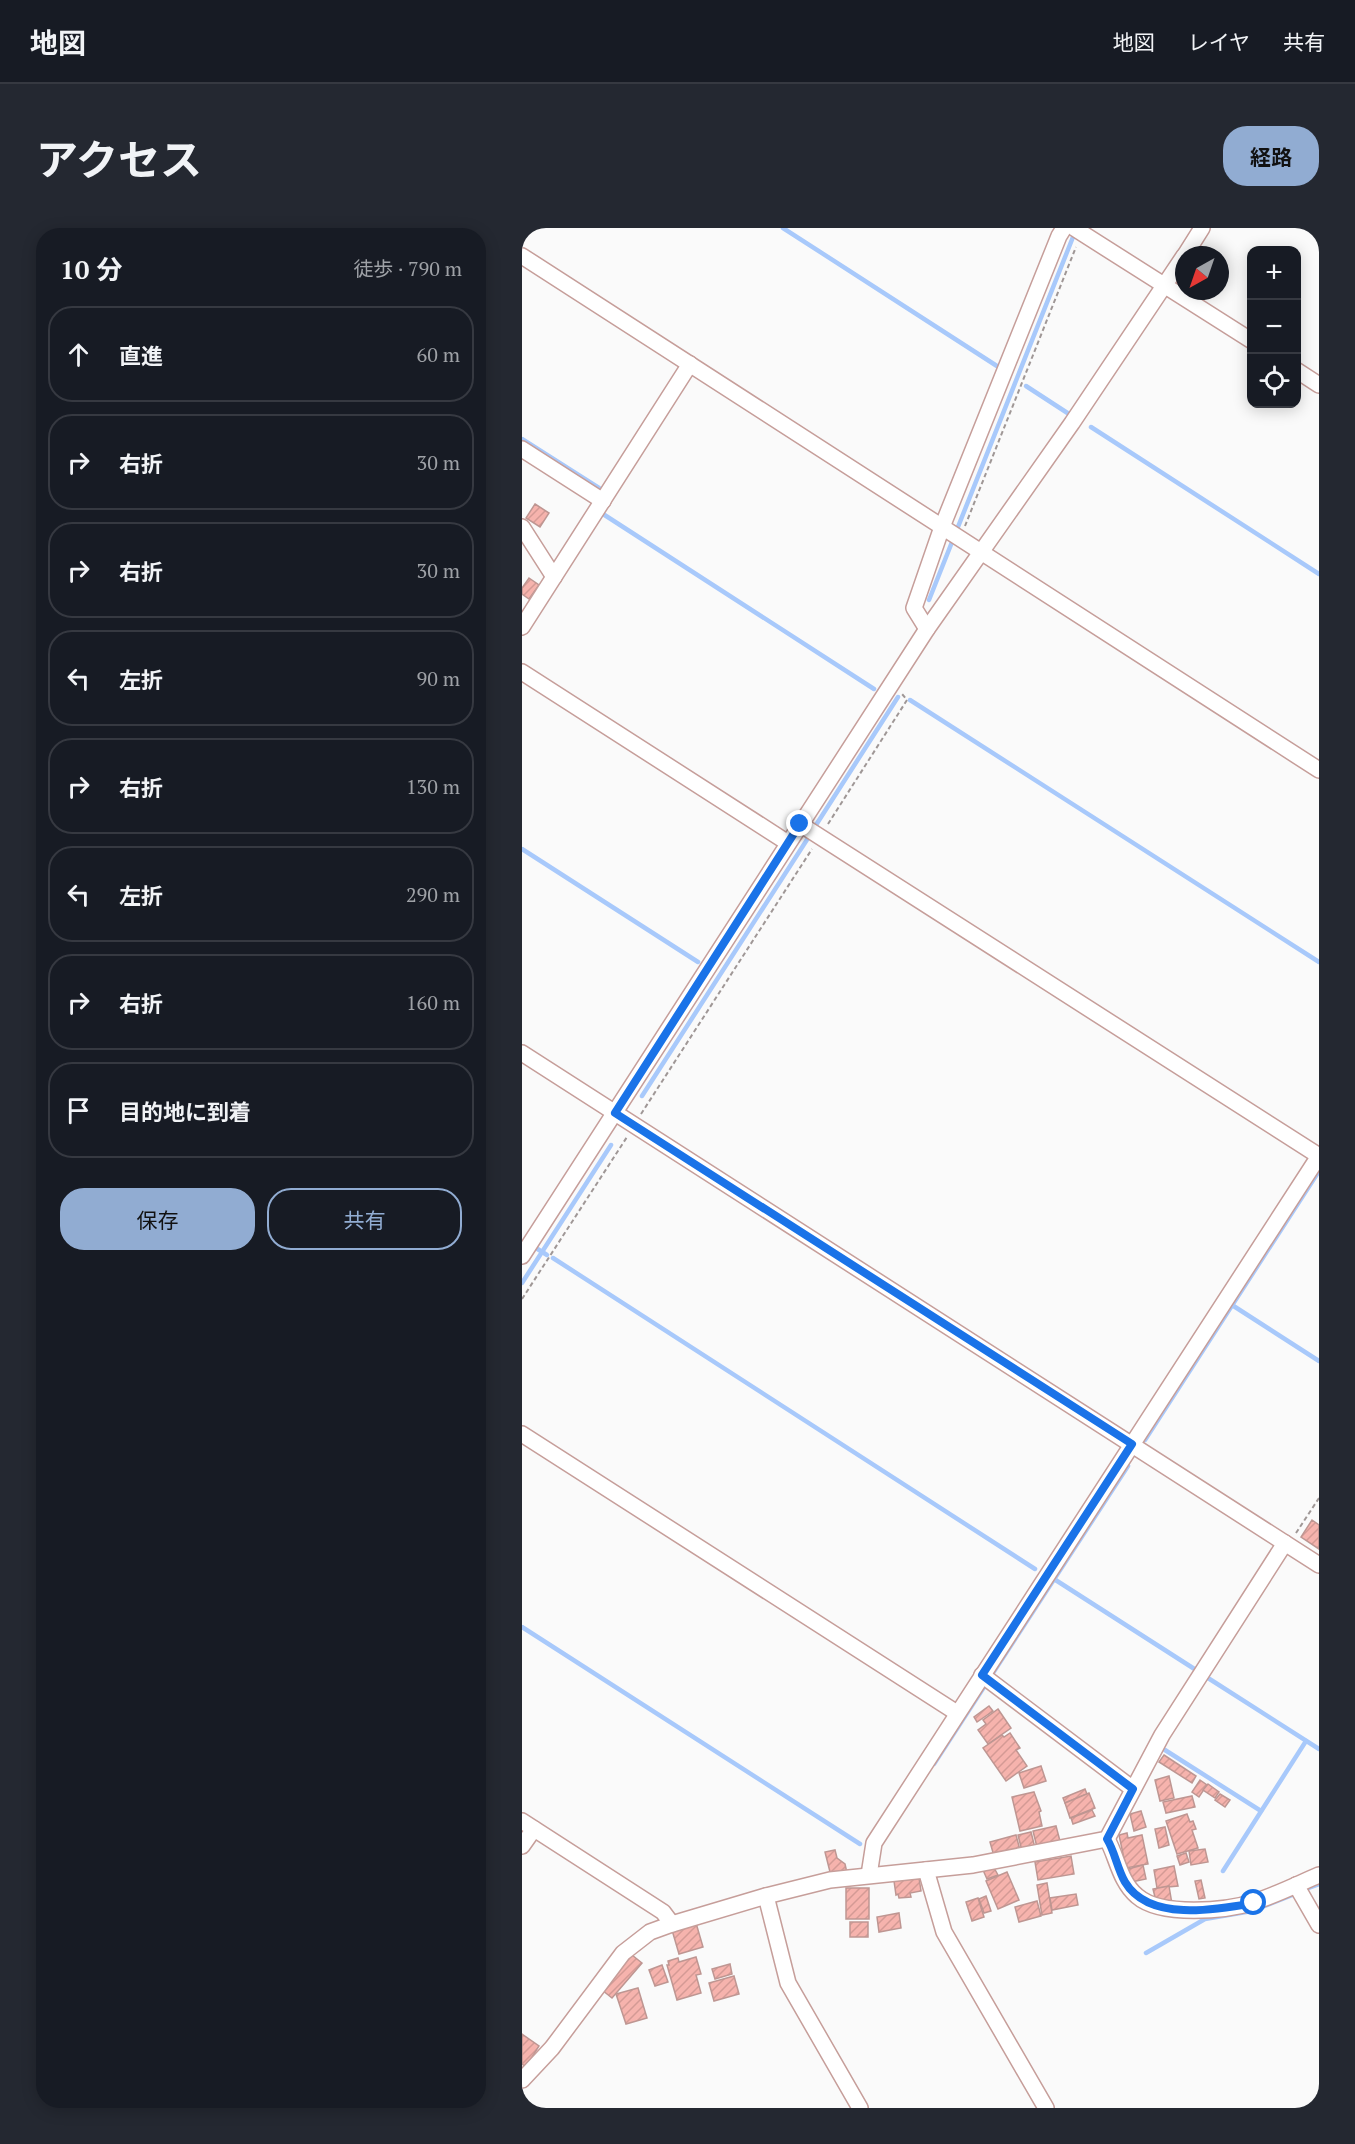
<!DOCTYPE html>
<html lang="ja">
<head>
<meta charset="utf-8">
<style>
	body { margin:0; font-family:"PT Serif","Noto Sans JP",serif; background:#242831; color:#f1f3f6 }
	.controls { position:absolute; right:18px; top:18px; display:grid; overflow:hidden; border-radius:12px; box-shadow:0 3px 15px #0003 }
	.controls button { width:54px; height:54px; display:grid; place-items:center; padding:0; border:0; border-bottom:2px solid #363941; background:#171b24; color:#f1f3f6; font:30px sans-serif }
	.compass { position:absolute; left:653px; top:18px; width:54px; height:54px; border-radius:50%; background:#171b24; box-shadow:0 3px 15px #0003; rotate:220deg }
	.stop { position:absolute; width:18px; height:18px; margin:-14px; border:4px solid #1a73e8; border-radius:50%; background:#fff }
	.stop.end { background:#1a73e8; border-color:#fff; box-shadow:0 2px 6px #0008 }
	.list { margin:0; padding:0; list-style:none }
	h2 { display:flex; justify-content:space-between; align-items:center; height:78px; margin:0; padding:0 24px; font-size:26px }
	h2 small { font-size:20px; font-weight:400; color:#9ea1a6 }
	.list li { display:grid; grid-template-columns:39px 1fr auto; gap:18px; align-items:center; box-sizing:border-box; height:96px; margin:0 12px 12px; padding:0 12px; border:2px solid #363941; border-radius:24px }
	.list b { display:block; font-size:22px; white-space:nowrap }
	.list em { font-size:20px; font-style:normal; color:#9ea1a6 }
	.actions { display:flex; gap:12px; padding:18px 24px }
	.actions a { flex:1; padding:14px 0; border:2px solid #91acd2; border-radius:24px; text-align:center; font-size:21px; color:#91acd2 }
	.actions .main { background:#91acd2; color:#111 }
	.icon { flex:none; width:33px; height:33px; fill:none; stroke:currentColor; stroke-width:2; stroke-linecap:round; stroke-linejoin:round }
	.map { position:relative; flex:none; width:797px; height:1880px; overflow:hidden; border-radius:24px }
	header { display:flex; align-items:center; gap:36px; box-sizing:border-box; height:84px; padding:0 30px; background:#171b24; border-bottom:2px solid #363941 }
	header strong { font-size:28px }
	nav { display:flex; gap:33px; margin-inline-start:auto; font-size:21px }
	.intro { display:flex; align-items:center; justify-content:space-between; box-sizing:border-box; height:144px; padding:0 36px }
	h1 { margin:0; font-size:42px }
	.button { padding:15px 27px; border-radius:24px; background:#91acd2; color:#111; font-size:21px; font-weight:700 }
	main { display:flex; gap:36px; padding:0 36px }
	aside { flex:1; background:#171b24; border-radius:24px; box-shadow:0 3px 15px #0003 }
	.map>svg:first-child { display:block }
</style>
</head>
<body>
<header>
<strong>地図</strong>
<nav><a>地図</a><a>レイヤ</a><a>共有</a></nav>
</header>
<div class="intro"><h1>アクセス</h1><a class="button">経路</a></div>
<main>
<aside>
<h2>10 分<small>徒歩 · 790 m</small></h2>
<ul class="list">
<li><svg class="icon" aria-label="ahead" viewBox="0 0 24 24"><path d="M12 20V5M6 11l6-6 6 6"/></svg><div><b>直進</b></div><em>60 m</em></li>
<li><svg class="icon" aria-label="right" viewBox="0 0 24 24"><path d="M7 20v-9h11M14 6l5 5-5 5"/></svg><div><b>右折</b></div><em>30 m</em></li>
<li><svg class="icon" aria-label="right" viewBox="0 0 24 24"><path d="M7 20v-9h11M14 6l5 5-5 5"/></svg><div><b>右折</b></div><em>30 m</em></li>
<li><svg class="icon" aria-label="left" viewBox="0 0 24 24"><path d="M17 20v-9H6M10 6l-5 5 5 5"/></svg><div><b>左折</b></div><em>90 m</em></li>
<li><svg class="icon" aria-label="right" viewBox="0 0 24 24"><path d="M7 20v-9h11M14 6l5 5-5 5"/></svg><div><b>右折</b></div><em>130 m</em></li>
<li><svg class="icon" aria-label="left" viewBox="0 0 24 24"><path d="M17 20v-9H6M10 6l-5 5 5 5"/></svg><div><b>左折</b></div><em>290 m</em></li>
<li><svg class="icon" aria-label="right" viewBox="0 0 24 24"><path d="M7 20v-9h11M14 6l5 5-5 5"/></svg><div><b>右折</b></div><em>160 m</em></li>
<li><svg class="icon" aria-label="arrive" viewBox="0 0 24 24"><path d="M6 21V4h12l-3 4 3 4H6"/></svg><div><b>目的地に到着</b></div></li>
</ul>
<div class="actions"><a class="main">保存</a><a>共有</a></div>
</aside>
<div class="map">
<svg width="797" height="1880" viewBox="0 0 797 1880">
	<defs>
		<pattern id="building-hatch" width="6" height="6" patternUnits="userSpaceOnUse" patternTransform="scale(1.5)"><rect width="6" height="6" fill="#f6b3ad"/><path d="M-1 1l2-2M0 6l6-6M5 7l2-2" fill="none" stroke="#d49a95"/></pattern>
	</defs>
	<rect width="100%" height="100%" fill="#fafafa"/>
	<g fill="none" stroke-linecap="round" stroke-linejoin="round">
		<g stroke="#a8c9fb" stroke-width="4.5">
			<polyline points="261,0 478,140"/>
			<polyline points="504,158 547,186"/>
			<polyline points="569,199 797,346"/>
			<polyline points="0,211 77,260"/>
			<polyline points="81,286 352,461"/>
			<polyline points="407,372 553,4"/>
			<polyline points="388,472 797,734"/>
			<polyline points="294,597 376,469"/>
			<polyline points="0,621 176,734"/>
			<polyline points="120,868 288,607"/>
			<polyline points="14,1020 25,1027"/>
			<polyline points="31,1030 513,1341"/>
			<polyline points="0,1055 89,917"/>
			<polyline points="710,1077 797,1133"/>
			<polyline points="623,1212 797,943"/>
			<polyline points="532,1351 674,1442"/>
			<polyline points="0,1399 338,1616"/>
			<polyline points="471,1445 606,1238"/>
			<polyline points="686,1450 797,1521"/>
			<polyline points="643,1522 739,1583"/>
			<polyline points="412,1536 464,1456"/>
			<polyline points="701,1643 784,1513"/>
			<polyline points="784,1661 797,1656"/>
			<polyline points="624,1725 683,1691 730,1683 773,1666"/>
		</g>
	</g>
	<g fill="url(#building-hatch)" stroke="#be9692" stroke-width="1.5">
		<polygon points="13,276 27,285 18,299 4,290"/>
		<polygon points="7,350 17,357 7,371 0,366 0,360"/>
		<polygon points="790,1292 797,1297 797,1321 779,1309"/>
		<polygon points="467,1478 471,1483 455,1494 452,1489"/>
		<polygon points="476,1481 489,1500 466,1516 456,1502 464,1496 461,1492"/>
		<polygon points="488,1505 498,1520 494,1522 505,1538 484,1553 461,1520 480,1507 482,1509"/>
		<polygon points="642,1527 674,1548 670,1555 637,1534"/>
		<polygon points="519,1538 524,1553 502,1560 497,1545"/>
		<polygon points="647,1548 652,1570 638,1573 633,1552"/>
		<polygon points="678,1552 685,1557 677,1569 670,1564"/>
		<polygon points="686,1556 697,1564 693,1570 681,1562"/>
		<polygon points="563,1561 565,1566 543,1575 541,1570"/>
		<polygon points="512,1564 519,1583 517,1584 520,1598 498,1603 490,1569"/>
		<polygon points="567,1565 573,1580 548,1590 543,1575"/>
		<polygon points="698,1566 708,1572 703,1579 693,1572"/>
		<polygon points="670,1568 673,1579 644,1585 641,1574"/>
		<polygon points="570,1582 573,1588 551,1596 549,1590"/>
		<polygon points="619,1583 624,1599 612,1603 608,1586"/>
		<polygon points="665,1586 668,1594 671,1593 674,1601 670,1602 676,1620 655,1626 644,1593"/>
		<polygon points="534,1598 538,1613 515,1619 511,1603"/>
		<polygon points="643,1599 647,1617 637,1620 633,1601"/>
		<polygon points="509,1604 513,1620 500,1623 496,1607"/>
		<polygon points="605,1605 606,1610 620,1607 626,1636 604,1640 597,1607"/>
		<polygon points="494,1607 498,1622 472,1628 468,1614"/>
		<polygon points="683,1621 686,1634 669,1637 667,1623"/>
		<polygon points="313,1622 315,1630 323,1636 325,1645 309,1648 303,1624"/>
		<polygon points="664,1625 667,1634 658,1637 655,1628"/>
		<polygon points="549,1628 552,1646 516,1652 513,1634"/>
		<polygon points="621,1637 624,1651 609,1654 606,1641"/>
		<polygon points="471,1638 476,1647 465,1651 461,1642"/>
		<polygon points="652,1638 656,1658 635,1660 632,1642"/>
		<polygon points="485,1644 497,1672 476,1681 464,1653"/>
		<polygon points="397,1650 399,1663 388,1665 389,1669 377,1670 376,1666 374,1667 372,1653"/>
		<polygon points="679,1652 683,1670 677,1671 673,1653"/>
		<polygon points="525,1655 530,1685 520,1687 515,1657"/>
		<polygon points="647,1658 650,1676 634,1673 631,1661"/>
		<rect x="324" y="1660" width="23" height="31"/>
		<polygon points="554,1666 556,1677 530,1682 528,1670"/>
		<polygon points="464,1668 469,1683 462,1685 457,1671"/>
		<polygon points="456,1670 462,1689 450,1693 444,1674"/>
		<polygon points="515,1673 519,1688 497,1694 493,1679"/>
		<polygon points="377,1685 379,1700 357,1704 355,1689"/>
		<rect x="328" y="1694" width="18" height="15"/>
		<polygon points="174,1695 181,1719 157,1726 150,1702"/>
		<polygon points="110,1727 120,1735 90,1770 80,1762"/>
		<polygon points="174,1729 179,1746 174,1747 179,1765 155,1772 145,1737 147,1737 146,1733 156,1730 157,1734"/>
		<polygon points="208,1736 210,1746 193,1751 190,1741"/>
		<polygon points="140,1737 146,1754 133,1758 127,1742"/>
		<polygon points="212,1748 217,1766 192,1773 187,1755"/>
		<polygon points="116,1760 125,1790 104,1796 94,1766"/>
		<polygon points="0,1806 17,1818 4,1839 0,1836"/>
	</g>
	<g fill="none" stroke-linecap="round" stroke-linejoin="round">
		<g stroke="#c69e9a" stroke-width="18">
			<g id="minor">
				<polyline points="552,0 730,113"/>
				<polyline points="663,27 680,0"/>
				<polyline points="0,28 797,542"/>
				<polyline points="774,142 797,157"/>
				<polyline points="0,221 81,273"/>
				<polyline points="0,299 32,349"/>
				<polyline points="0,399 168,136"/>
				<polyline points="405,401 392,380 420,299 537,8 542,0"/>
				<polyline points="0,444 266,615"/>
				<polyline points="278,596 797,928"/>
				<polyline points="0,825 797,1337"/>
				<polyline points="0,1028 405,401 550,195 662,28"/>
				<polyline points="0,1206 435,1485"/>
				<polyline points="460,1447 611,1561"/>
				<polyline points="0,1593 141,1684 150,1696"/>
				<path d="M585,1611c10,18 13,43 30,57 24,21 89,15 117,6 22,-7 44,-18 65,-27"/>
				<polyline points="0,1618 12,1601"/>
				<polyline points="404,1642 422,1704 524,1880"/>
				<polyline points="347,1647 352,1615 797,928"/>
				<polyline points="774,1657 797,1697"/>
				<polyline points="244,1668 266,1755 338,1880"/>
				<polyline points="0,1852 30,1820 101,1725 128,1704 150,1696 244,1668 308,1652 451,1637 585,1611 640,1507 763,1315"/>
			</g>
		</g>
		<g stroke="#9f9796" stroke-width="2" stroke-dasharray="4.5 3" stroke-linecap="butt">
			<polyline points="443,298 554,19"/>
			<polyline points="306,596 385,472 380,466"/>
			<polyline points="119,886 290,621"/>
			<polyline points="0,1071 105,909"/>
			<polyline points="774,1305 797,1270"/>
		</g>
		<use href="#minor" stroke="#fff" stroke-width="15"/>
	</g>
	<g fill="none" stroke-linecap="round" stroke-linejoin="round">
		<path stroke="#1a73e8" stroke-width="8" d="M278,596l-185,289 517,331 -150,231 151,114 -26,50c8,13 10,29 18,43 24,40 90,28 129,21"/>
	</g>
</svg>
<div class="controls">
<button>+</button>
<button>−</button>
<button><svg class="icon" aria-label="locate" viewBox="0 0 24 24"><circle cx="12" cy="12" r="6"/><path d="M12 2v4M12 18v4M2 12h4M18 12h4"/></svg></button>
</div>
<svg class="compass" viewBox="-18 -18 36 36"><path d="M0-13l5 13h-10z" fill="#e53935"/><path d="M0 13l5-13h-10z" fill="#9ea1a6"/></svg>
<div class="stop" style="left:732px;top:1675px"></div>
<div class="stop end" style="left:278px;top:596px"></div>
</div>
</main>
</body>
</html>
